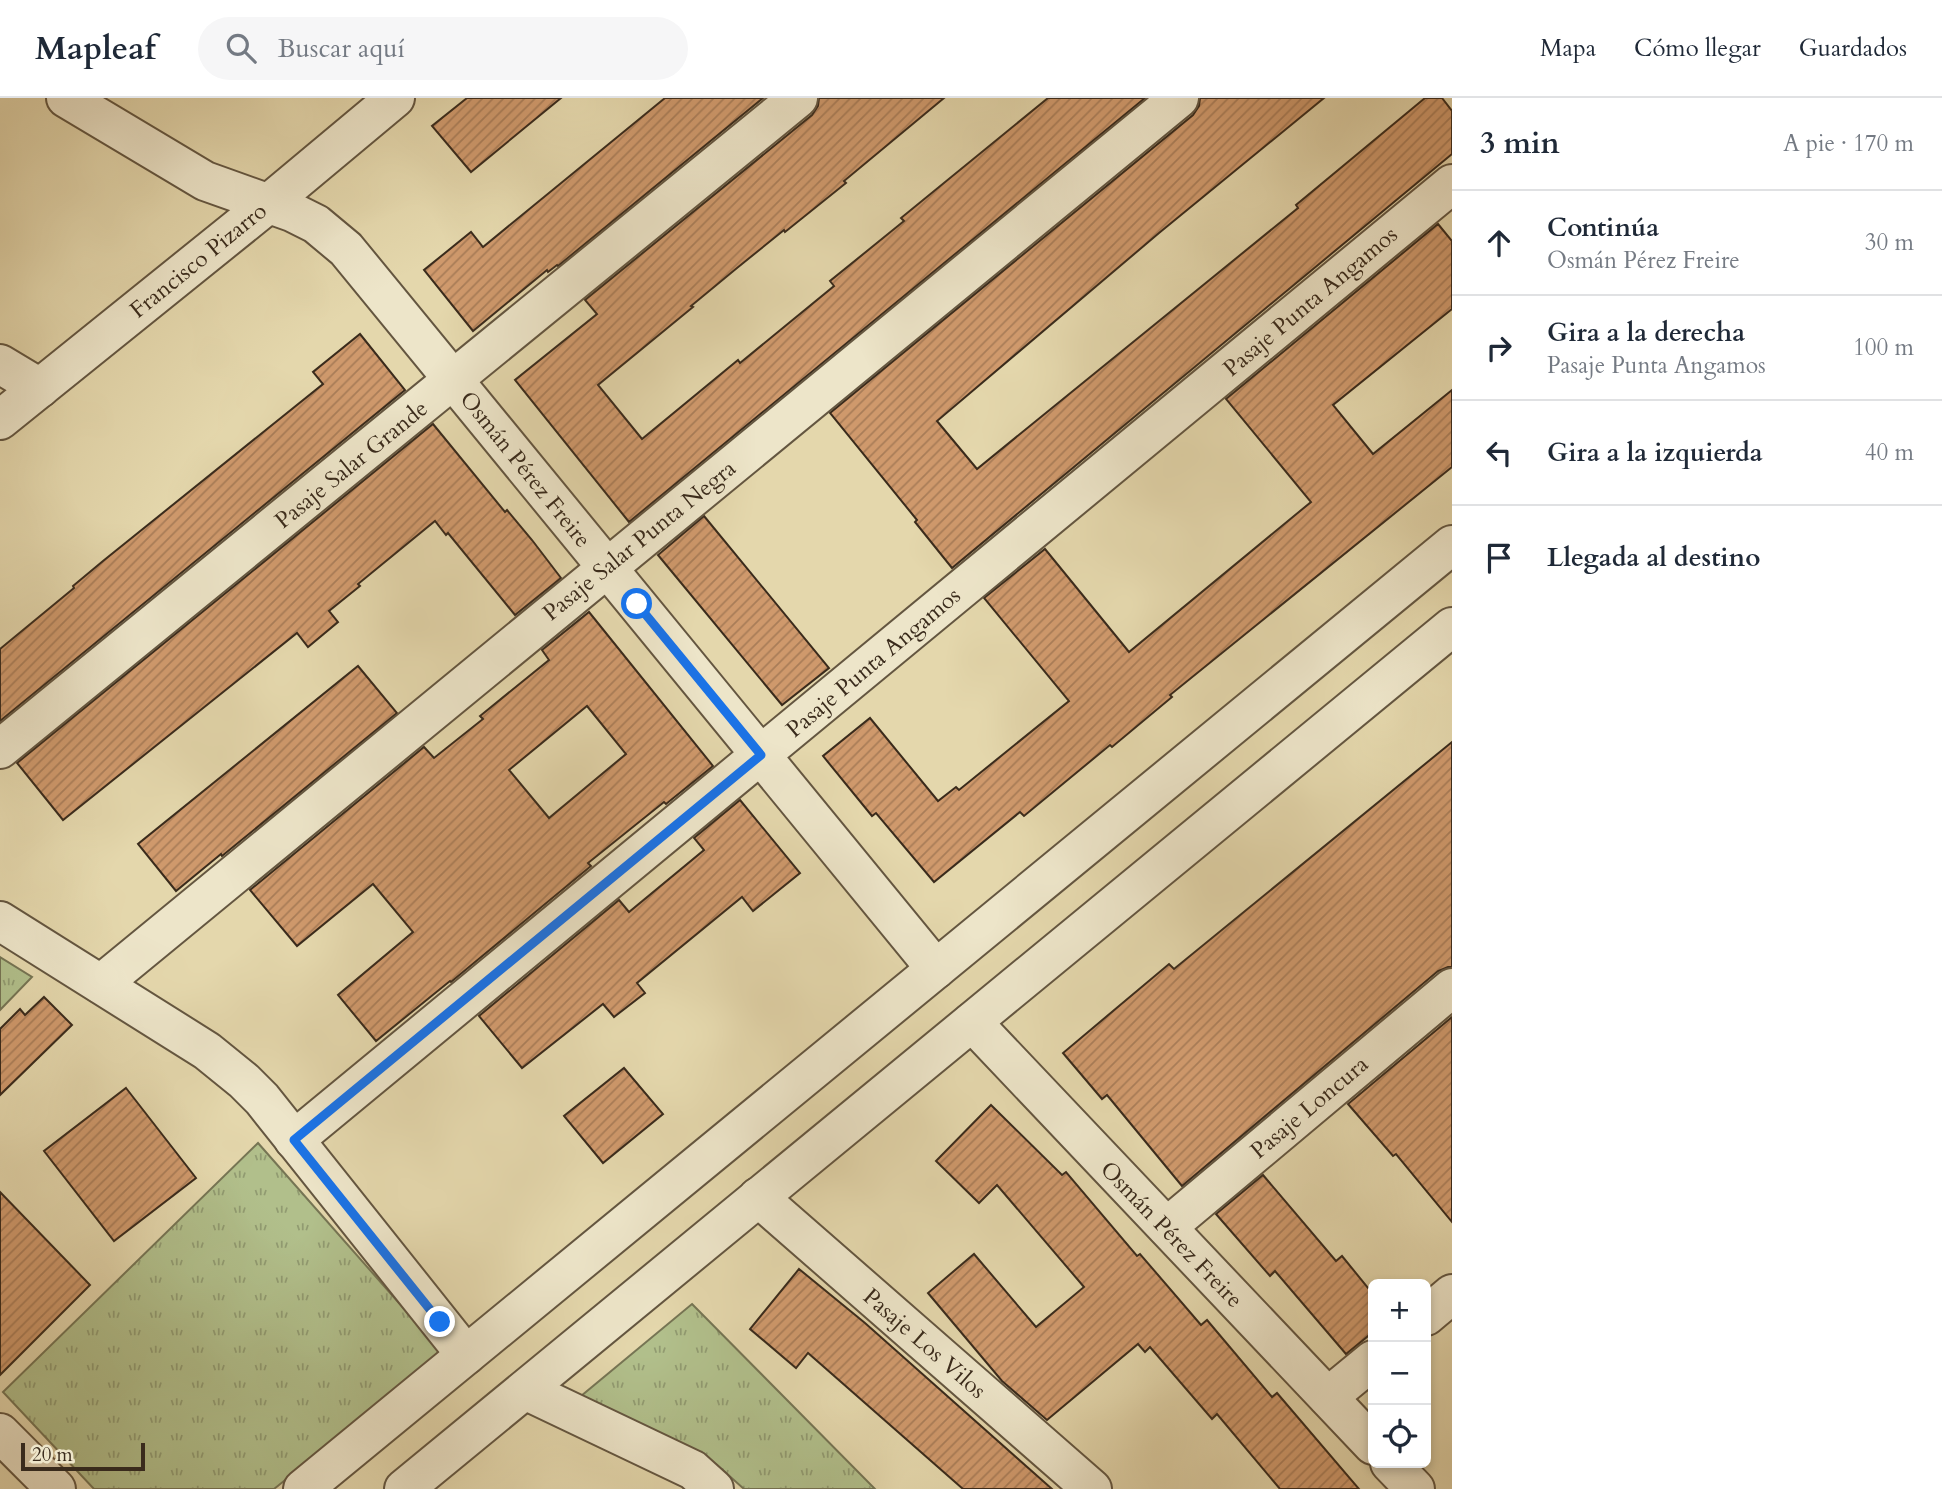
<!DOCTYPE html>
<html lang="es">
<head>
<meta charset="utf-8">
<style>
	body { margin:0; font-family:Cardo,serif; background:#f6f6f7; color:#1f2937 }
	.controls { position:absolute; right:21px; bottom:21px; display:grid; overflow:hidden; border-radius:10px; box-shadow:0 4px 10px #0003 }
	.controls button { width:63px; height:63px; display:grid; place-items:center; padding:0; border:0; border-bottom:2px solid #e0e1e3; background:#fff; color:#1f2937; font:35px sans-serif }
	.scale { position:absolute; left:21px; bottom:18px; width:124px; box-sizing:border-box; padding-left:7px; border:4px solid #3a2b1c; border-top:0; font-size:19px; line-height:24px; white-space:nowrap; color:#3a2b1c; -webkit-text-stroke:5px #ede5c9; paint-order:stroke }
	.stop { position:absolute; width:21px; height:21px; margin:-16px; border:5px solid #1a73e8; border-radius:50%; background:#fff }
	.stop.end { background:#1a73e8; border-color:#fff; box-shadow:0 2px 7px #0008 }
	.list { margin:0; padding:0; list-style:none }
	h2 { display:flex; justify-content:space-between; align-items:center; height:91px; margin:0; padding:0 28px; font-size:30px }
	h2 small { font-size:23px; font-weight:400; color:#747a83 }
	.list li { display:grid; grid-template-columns:46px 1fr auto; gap:21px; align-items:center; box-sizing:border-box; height:105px; padding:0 28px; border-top:2px solid #e0e1e3 }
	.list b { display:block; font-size:26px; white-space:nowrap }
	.list p { margin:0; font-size:23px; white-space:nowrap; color:#747a83 }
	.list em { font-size:23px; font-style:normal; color:#747a83 }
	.icon { flex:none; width:38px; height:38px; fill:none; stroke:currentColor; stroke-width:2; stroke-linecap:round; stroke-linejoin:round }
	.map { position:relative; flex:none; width:1452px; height:1391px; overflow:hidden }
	header { display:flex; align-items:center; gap:42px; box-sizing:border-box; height:98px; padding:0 35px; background:#fff; border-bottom:2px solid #e0e1e3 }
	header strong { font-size:33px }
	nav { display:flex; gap:38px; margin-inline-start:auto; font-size:24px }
	.search { width:490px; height:63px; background:#f6f6f7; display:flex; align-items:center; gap:18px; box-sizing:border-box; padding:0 24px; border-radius:38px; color:#747a83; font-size:26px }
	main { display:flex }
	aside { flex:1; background:#fff }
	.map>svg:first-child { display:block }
</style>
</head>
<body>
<header>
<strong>Mapleaf</strong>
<div class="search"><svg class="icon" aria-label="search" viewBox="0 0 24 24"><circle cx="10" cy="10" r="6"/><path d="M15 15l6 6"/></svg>Buscar aquí</div>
<nav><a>Mapa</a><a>Cómo llegar</a><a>Guardados</a></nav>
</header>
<main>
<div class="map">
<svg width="1452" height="1391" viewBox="0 0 1452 1391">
	<defs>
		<pattern id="park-tufts" width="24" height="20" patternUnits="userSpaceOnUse" patternTransform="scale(1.75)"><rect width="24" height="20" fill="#b1bf8b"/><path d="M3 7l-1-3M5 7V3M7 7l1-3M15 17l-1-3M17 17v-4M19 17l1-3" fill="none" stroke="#919b71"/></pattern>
		<pattern id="building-hatch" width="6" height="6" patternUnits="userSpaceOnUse" patternTransform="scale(1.75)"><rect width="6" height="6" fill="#cf996c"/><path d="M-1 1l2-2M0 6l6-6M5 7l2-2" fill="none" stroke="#a97d58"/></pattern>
	</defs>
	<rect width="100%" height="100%" fill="#e4d7ac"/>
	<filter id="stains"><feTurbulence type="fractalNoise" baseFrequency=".00286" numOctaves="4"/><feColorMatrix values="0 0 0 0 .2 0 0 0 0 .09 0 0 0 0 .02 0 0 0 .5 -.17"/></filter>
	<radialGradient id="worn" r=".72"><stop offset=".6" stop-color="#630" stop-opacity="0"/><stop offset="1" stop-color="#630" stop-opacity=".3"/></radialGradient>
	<g fill="url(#park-tufts)" stroke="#767554" stroke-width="2">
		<polygon points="0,859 32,879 0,912"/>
		<polygon points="258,1045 443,1255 274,1391 94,1391 3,1294"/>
		<polygon points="692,1206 875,1391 744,1391 716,1366 569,1308"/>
	</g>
	<g fill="url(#building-hatch)" stroke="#3a2b1c" stroke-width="2" fill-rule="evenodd">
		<polygon points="467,0 561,0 471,74 432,28"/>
		<polygon points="665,0 763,0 558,168 557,167 548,174 547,172 473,233 424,172 471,134 483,149"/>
		<polygon points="819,0 944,0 844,83 846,85 785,134 784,132 737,170 691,208 693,209 598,287 642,341 738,262 740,265 834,188 830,183 904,123 901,120 1048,0 1145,0 629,424 515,282 597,216 585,202 812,17 818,8"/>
		<polygon points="1200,0 1324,0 1159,135 937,323 977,371 1298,110 1296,107 1425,0 1442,0 1452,13 1452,56 952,470 915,424 917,422 830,315 1193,17 1199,8"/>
		<polygon points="1438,126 1452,143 1452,211 1333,307 1373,356 1452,292 1452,369 1170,597 1172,599 1112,649 1110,647 1024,718 1020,714 934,784 876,715 872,718 823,658 870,620 938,703 956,689 959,692 1069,603 984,500 1045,451 1129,554 1311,404 1226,301"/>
		<polygon points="360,236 405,292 0,623 0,551 74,490 73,488 103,463 323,286 313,274"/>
		<polygon points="433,326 505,414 507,412 532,442 561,480 515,517 448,435 446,437 435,423 358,486 360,488 329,513 338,524 308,549 297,535 63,722 17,665"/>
		<polygon points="704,418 829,570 782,607 658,457"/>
		<path d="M589,514l124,154 -47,38 -2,-2 -76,61 3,3 -140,116 -1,-1 -74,60 -38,-46 75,-63 -40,-48 -76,62 -47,-56 174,-143 10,11 49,-39 -3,-3 69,-56 -7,-10zM587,608l39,48 -77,64 -40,-48z"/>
		<polygon points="358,568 397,615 222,758 221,756 176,793 138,746"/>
		<polygon points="1452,644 1452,869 1448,869 1438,873 1182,1088 1107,997 1102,1001 1063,955 1169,866 1174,871"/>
		<polygon points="740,702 800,775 753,813 742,799 637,885 645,895 614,919 603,906 522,970 479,918 619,802 629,814 704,752 694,740"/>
		<polygon points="44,899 72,927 0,997 0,931 20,911 25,917"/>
		<polygon points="1452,919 1452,1124 1396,1056 1393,1058 1348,1006"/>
		<polygon points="624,970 663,1016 603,1065 564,1018"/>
		<polygon points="126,990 196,1080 114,1143 44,1053"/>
		<polygon points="991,1007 1062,1077 1066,1074 1137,1158 1140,1156 1201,1227 1207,1222 1272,1299 1277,1295 1359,1391 1280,1391 1217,1316 1212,1321 1150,1249 1145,1254 1138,1246 1047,1322 1002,1283 928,1195 974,1156 1036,1229 1084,1189 997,1087 979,1105 936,1063"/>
		<polygon points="1263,1077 1336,1163 1342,1158 1373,1196 1373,1234 1346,1256 1275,1173 1270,1178 1216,1116"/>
		<polygon points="0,1094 90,1187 0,1277"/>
		<polygon points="799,1171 865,1225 1052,1391 963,1391 808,1255 796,1270 750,1231"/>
	</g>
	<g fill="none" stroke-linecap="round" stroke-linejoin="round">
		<g stroke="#645640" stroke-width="42">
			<g id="minor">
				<polyline points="66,0 205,83 292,114 316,126 346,151 936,871"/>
				<polyline points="0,266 40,290"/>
				<polyline points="0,322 268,106 395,0"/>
				<polyline points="0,651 798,0"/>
				<polyline points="0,823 207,953 244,983 262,1001 466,1257"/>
				<polyline points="101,886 1179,0"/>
				<polyline points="972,924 1373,1347"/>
				<polyline points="294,1042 1452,86"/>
				<polyline points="758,1099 1092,1391"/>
				<polyline points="1167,1129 1452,890"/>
				<polyline points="1426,1218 1452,1196"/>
				<polyline points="525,1292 693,1372 714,1391"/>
				<polyline points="1328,1299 1373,1262"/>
				<polyline points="0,1335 56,1391"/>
				<polyline points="1390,1365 1415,1391"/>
				<polyline points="303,1391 1452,447"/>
				<polyline points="404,1391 1452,529"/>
			</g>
		</g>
		<use href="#minor" stroke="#ede5c9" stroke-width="38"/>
	</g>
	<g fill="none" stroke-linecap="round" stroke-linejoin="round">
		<polyline stroke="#1a73e8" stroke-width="9" points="440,1224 294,1042 761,657 637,506"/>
	</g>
	<g text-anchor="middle" stroke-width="5" stroke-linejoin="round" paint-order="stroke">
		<g font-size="23" fill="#3a2b1c" stroke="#ede5c9">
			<text transform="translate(198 162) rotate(-39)" y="8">Francisco Pizarro</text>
			<text transform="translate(1310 203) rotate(-40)" y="8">Pasaje Punta Angamos</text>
			<text transform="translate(351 366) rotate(-39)" y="8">Pasaje Salar Grande</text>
			<text transform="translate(526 371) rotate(51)" y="8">Osmán Pérez Freire</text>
			<text transform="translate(639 442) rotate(-39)" y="8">Pasaje Salar Punta Negra</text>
			<text transform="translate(873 564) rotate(-40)" y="8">Pasaje Punta Angamos</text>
			<text transform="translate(1309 1009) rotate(-40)" y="8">Pasaje Loncura</text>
			<text transform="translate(1172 1136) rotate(46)" y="8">Osmán Pérez Freire</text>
			<text transform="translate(925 1245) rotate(41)" y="8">Pasaje Los Vilos</text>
		</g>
	</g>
	<rect width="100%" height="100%" filter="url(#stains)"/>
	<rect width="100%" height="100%" fill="url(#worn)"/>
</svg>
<div class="controls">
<button>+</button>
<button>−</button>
<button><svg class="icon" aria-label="locate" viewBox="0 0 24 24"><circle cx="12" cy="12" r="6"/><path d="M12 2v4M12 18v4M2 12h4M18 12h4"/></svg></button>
</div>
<div class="scale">20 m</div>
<div class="stop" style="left:637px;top:506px"></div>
<div class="stop end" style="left:440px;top:1224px"></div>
</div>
<aside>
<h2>3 min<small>A pie · 170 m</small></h2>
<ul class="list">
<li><svg class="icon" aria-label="ahead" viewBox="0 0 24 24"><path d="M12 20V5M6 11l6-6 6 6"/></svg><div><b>Continúa</b><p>Osmán Pérez Freire</p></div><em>30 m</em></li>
<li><svg class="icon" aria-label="right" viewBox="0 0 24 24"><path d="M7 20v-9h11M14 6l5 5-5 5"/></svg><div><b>Gira a la derecha</b><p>Pasaje Punta Angamos</p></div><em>100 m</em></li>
<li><svg class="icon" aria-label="left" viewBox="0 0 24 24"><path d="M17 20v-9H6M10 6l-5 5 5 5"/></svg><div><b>Gira a la izquierda</b></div><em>40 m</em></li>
<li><svg class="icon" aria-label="arrive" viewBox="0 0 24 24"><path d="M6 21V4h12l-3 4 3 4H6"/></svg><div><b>Llegada al destino</b></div></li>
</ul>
</aside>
</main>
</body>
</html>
